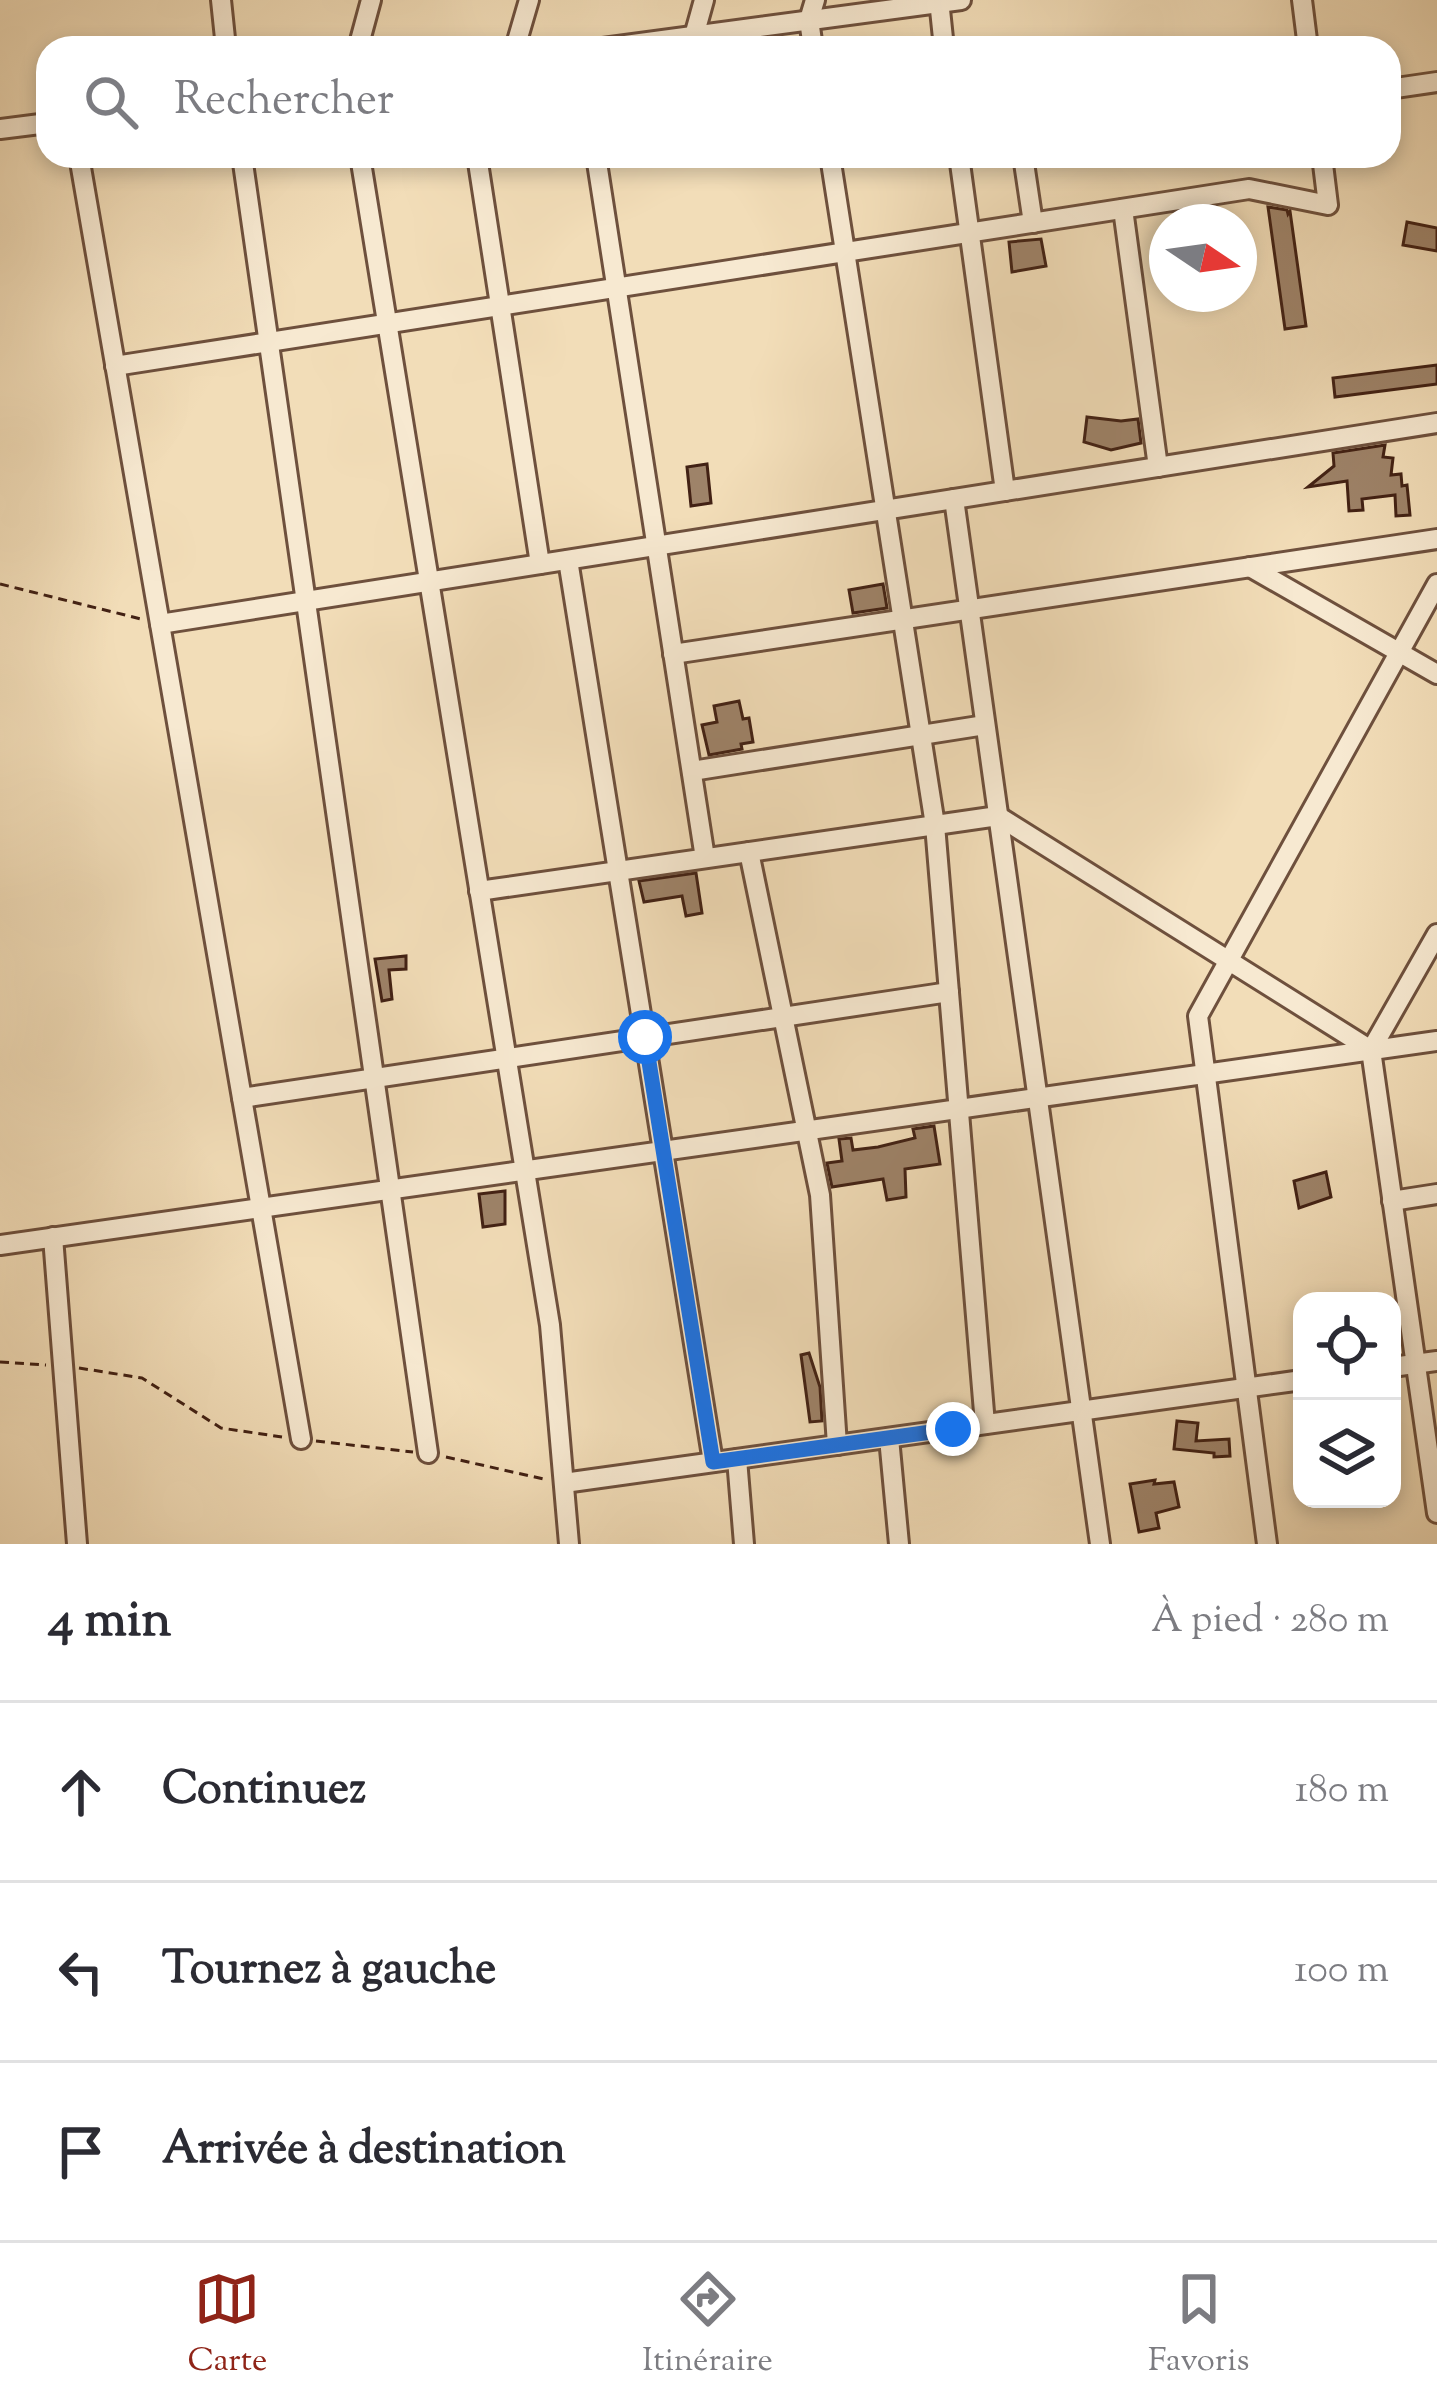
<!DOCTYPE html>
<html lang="fr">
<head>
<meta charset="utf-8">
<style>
	body { margin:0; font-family:"Sorts Mill Goudy",serif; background:#f2f2f3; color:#2b2b33 }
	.controls { position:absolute; right:36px; bottom:36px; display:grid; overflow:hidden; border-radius:24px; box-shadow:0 6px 18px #0003 }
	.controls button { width:108px; height:108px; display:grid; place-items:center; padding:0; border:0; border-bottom:3px solid #e1e1e2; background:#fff; color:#2b2b33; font:60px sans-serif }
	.compass { position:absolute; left:1149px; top:204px; width:108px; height:108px; border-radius:50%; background:#fff; box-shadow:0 6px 18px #0003; rotate:103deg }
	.stop { position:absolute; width:36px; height:36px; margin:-27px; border:9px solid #1a73e8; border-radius:50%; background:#fff }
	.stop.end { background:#1a73e8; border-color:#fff; box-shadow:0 3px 12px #0008 }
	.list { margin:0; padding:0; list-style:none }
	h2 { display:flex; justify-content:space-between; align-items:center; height:156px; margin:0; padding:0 48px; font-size:51px }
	h2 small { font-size:39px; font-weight:400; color:#7c7c81 }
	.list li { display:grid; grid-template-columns:78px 1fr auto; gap:36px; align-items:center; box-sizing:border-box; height:180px; padding:0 48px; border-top:3px solid #e1e1e2 }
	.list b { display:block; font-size:45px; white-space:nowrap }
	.list em { font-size:39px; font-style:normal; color:#7c7c81 }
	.icon { flex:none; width:66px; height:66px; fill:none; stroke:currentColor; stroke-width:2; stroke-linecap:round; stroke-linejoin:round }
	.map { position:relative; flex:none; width:1437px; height:1544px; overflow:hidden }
	.search { position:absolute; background:#fff; box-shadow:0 6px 18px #0003; left:36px; right:36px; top:36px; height:132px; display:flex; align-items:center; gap:30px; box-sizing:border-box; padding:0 42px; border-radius:36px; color:#7c7c81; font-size:45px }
	.sheet { height:696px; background:#fff }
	nav { display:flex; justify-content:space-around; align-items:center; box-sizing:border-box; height:168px; border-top:3px solid #e1e1e2; background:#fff; font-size:33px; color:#7c7c81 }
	nav a { display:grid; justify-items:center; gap:6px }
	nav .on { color:#8f2418 }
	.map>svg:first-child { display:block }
</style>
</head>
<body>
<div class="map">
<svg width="1437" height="1544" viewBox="0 0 1437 1544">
	<rect width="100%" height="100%" fill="#f2ddb8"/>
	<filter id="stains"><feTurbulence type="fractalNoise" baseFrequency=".00167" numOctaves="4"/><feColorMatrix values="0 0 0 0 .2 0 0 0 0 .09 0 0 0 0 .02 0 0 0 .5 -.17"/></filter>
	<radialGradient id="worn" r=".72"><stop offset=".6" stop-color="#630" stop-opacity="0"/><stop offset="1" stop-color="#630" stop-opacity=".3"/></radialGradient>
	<g fill="#9e8369" stroke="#422114" stroke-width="3">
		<polygon points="1268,207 1287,210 1288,214 1290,211 1306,326 1285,329"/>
		<polygon points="1407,222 1437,228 1437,251 1403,245"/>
		<polygon points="1041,239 1046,266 1012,272 1009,242"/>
		<polygon points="1437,365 1437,384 1335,397 1333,378"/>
		<polygon points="1087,417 1121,421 1138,419 1141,443 1111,450 1084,442"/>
		<polygon points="1385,445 1383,457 1393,458 1391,475 1401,474 1402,486 1407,485 1410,515 1396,516 1395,495 1362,499 1363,510 1349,511 1347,481 1308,487 1334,466 1333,453"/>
		<polygon points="707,464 711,503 691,506 687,467"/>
		<polygon points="883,584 887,608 853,613 849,590"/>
		<polygon points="739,701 743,719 749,718 753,742 741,744 742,749 709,755 702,725 717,722 714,706"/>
		<polygon points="696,873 702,913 686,916 682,896 644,902 639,881"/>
		<polygon points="406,956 406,969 389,970 392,999 382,1001 375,959"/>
		<polygon points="934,1126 940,1164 905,1169 906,1197 887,1200 883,1179 832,1187 827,1163 842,1161 839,1139 851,1138 853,1150 878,1147 915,1138 913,1129"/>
		<polygon points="1326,1172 1331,1197 1299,1208 1294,1181"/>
		<polygon points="505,1191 505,1224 483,1227 479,1194"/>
		<polygon points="809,1353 820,1387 822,1421 810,1422 801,1355"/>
		<polygon points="1177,1421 1198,1423 1196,1441 1229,1439 1230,1456 1214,1457 1214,1453 1174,1449"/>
		<polygon points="1155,1480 1154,1484 1174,1482 1179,1507 1156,1513 1159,1528 1139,1532 1130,1484"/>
	</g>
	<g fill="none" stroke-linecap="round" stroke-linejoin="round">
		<g stroke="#6e503d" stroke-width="24">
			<g id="minor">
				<polyline points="221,0 226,48"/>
				<polyline points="939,0 944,48"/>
				<polyline points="1302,0 1308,48"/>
				<polyline points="694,36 704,0"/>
				<polyline points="358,48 371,0"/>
				<polyline points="515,48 529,0"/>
				<polyline points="603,48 961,0"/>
				<polyline points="813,48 809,20 815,0"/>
				<polyline points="1389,89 1437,82"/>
				<polyline points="0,129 48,123"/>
				<polyline points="79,156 301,1439"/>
				<polyline points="242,156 428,1453"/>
				<polyline points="360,156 550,1325 569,1544"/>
				<polyline points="477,156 540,564"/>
				<polyline points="596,156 705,858"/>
				<polyline points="830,156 935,825 985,1424"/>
				<polyline points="959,156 1005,491"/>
				<polyline points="1023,156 1033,223"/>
				<polyline points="1123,209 1158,467"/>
				<polyline points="115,366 1249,189 1328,205 1322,156"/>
				<polyline points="954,499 1100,1544"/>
				<polyline points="568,560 713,1462"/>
				<polyline points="1250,567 1437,674"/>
				<polyline points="160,624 1437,423"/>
				<polyline points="673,654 1437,539"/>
				<polyline points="692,771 985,725"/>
				<polyline points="749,852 820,1195 837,1445"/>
				<polyline points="479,891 998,816 1371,1050"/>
				<polyline points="1437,934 1371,1050 1437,1513"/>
				<polyline points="242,1098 949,992"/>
				<polyline points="1392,1201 1437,1194"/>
				<polyline points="53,1237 77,1544"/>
				<polyline points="0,1245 1437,1041"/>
				<polyline points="1392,1367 1437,1361"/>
				<polyline points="889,1438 899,1544"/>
				<polyline points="737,1459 744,1544"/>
				<polyline points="564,1483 1302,1380"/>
				<polyline points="1267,1544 1198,1016 1437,584"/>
			</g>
		</g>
		<g stroke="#422114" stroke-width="3" stroke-dasharray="9 6" stroke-linecap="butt">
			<polyline points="0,584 141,619"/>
			<polyline points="0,1362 46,1365"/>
			<polyline points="79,1368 142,1378 221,1428 282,1437"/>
			<polyline points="316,1441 413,1452"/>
			<polyline points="446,1457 548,1480"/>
		</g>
		<use href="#minor" stroke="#f7e9d1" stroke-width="18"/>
	</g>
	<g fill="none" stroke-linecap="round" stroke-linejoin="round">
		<polyline stroke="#1a73e8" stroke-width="15" points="645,1037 713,1462 953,1429"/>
	</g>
	<rect width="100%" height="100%" filter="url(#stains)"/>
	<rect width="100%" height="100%" fill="url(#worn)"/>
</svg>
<div class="controls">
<button><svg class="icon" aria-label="locate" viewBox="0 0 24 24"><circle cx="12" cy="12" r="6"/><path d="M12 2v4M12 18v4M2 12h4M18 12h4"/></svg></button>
<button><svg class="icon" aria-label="layers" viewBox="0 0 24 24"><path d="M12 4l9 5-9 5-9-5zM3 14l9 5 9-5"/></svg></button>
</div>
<svg class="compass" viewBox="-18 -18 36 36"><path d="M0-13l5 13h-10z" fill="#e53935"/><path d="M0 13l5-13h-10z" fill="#7c7c81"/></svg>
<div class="stop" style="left:645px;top:1037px"></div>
<div class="stop end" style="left:953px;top:1429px"></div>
<div class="search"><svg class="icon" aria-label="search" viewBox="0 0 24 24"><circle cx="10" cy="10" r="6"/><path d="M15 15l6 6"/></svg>Rechercher</div>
</div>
<section class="sheet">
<h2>4 min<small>À pied · 280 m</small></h2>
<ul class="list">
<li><svg class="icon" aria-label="ahead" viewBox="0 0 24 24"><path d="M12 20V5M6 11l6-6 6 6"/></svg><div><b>Continuez</b></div><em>180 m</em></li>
<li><svg class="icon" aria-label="left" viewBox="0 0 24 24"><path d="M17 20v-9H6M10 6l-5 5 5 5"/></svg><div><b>Tournez à gauche</b></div><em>100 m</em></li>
<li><svg class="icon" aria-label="arrive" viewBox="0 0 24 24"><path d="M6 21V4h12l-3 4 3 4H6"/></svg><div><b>Arrivée à destination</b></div></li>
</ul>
</section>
<nav>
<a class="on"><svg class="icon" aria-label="map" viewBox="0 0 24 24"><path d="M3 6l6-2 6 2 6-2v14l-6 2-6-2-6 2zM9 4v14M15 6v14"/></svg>Carte</a>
<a><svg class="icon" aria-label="directions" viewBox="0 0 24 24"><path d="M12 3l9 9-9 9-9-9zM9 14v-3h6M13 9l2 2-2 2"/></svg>Itinéraire</a>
<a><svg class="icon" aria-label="saved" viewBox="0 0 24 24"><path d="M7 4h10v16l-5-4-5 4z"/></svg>Favoris</a>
</nav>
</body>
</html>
